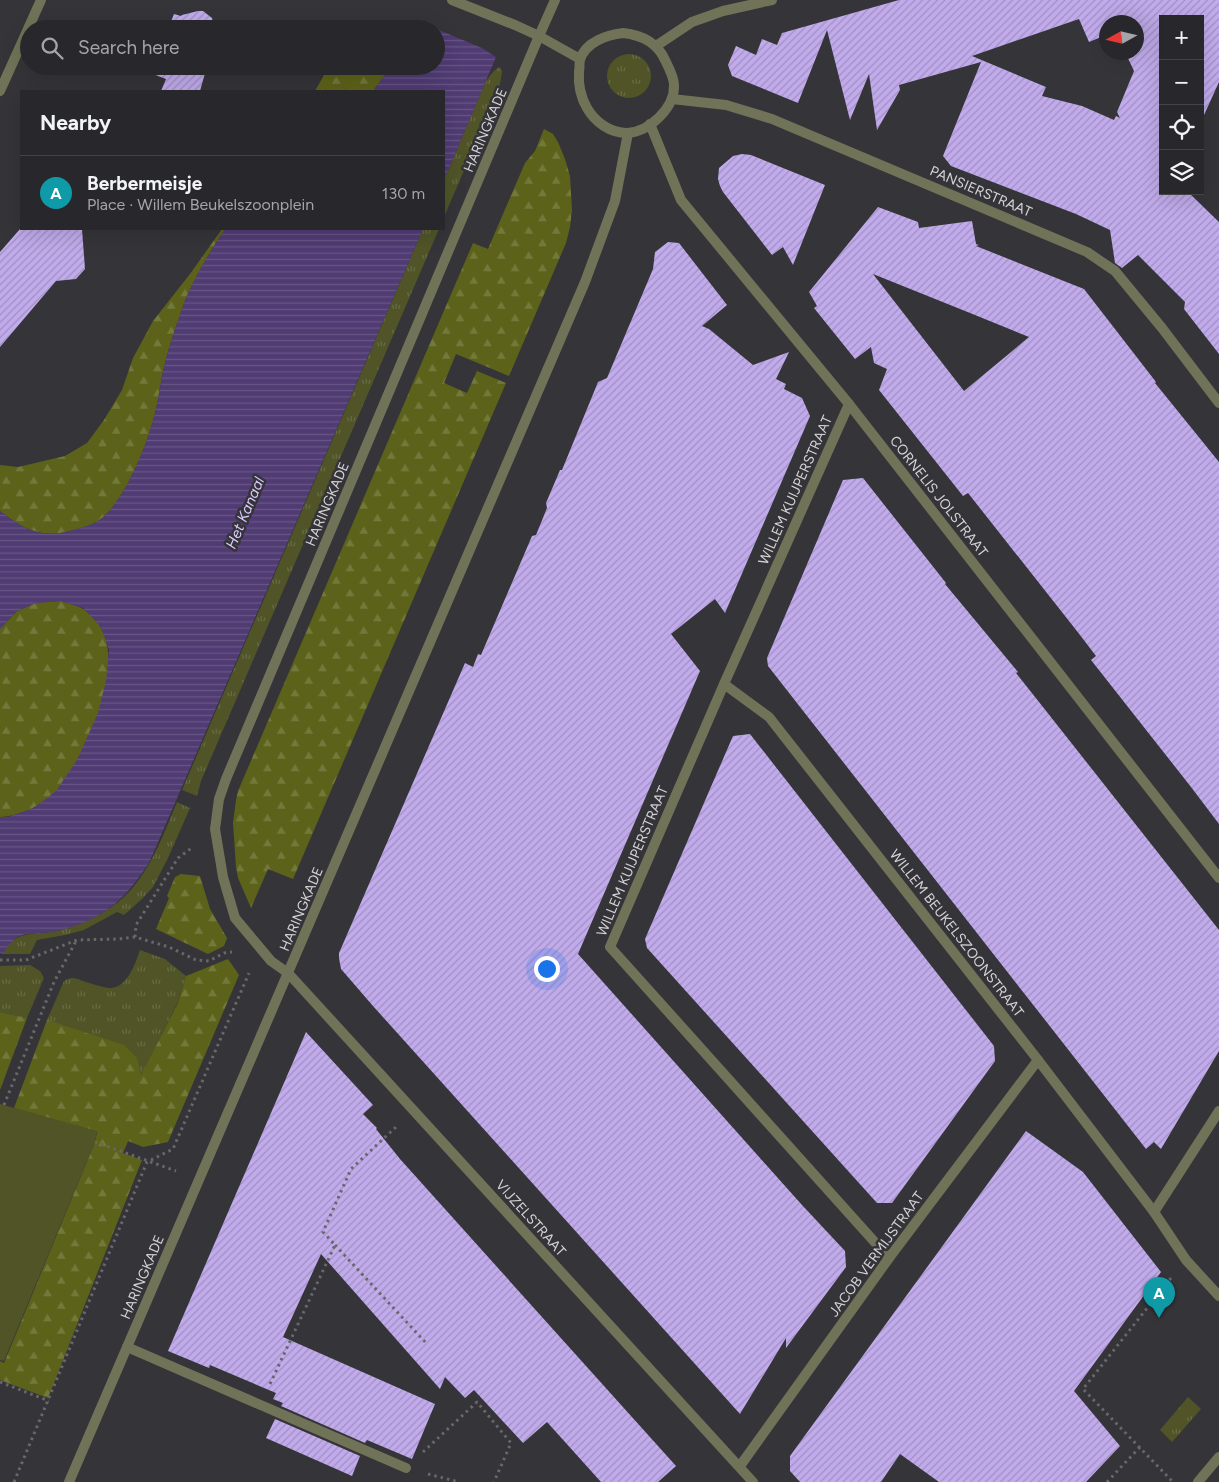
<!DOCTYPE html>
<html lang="en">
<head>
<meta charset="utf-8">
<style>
	body { margin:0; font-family:Figtree,sans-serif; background:#302f33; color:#f1f3f6 }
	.controls { position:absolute; right:15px; top:15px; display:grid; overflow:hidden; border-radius:0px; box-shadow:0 5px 20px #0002 }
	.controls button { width:45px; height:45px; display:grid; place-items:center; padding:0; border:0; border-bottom:1px solid #444447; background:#28272b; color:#f1f3f6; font:25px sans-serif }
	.compass { position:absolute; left:1099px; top:15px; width:45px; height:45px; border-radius:50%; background:#28272b; box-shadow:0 5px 20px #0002; rotate:262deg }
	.you { position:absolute; left:546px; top:968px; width:18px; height:18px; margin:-12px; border:4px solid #fff; border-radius:50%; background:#1a73e8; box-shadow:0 0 0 8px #1a73e833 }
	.badge { display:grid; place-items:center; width:32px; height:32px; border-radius:50%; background:#b7c147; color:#fff; font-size:16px; font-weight:700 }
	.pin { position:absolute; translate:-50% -41px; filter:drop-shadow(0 1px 2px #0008) }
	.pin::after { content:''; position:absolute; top:26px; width:18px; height:15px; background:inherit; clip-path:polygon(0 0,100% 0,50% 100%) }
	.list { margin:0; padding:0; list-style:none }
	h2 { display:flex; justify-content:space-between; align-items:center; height:65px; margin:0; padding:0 20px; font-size:21px }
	h2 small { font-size:16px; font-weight:400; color:#a5a5a9 }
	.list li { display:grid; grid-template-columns:32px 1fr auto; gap:15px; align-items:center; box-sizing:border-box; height:75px; padding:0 20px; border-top:1px solid #444447 }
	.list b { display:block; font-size:19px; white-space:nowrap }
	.list p { margin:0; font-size:16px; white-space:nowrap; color:#a5a5a9 }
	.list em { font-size:16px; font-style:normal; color:#a5a5a9 }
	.icon { flex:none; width:28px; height:28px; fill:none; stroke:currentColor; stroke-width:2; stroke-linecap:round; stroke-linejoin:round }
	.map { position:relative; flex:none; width:1219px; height:1482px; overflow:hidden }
	.search { position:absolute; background:#28272b; box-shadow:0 5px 20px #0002; left:20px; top:20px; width:425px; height:55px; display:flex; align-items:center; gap:12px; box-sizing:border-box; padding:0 18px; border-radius:28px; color:#a5a5a9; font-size:19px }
	.panel { position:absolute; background:#28272b; box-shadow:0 5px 20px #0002; left:20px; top:90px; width:425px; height:140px; border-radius:0px }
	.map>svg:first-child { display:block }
</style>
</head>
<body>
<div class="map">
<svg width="1219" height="1482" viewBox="0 0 1219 1482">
	<defs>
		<pattern id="grass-tufts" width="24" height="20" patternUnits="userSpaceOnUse" patternTransform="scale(1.25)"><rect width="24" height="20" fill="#505427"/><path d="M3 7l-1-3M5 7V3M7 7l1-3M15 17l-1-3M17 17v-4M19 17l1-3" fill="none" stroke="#686c46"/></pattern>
		<pattern id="forest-firs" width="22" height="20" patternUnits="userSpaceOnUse" patternTransform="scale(1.25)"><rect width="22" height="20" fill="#5d621a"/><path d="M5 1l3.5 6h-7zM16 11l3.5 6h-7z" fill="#73783b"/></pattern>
		<pattern id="water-rules" width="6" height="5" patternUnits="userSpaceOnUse" patternTransform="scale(1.25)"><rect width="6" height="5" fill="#503b73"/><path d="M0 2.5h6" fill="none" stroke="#685686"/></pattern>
		<pattern id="building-hatch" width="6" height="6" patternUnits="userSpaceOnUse" patternTransform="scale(1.25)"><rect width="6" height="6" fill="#c1abec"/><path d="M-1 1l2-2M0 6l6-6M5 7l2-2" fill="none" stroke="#a190c1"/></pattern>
	</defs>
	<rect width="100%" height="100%" fill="#353439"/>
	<g fill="url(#grass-tufts)">
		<circle cx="629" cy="76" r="22"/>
		<path d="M500,67l2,5 -3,17 -55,128v-37l41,-97c4,-6 8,-13 15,-16z"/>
		<polygon points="423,229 439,229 201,781 197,796 182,790"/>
		<path d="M177,802l13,6 -22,50 -15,29 -11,12 -18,16 -7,-3 -33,18 -19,5 -28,5 -7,14h-27c8,-22 29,-20 49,-22 6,-1 12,-3 18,-5 21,-6 44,-19 59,-35 23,-25 35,-59 48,-90z"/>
		<path d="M140,950l25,9 21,17 -8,26 -37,74 -94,-56 17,-39c8,-6 13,-2 22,1 7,2 16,5 23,6 18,1 26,-24 31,-38z"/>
		<polygon points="30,965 40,971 44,978 27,1018 0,1012 0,966"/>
		<polygon points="1188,1397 1201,1409 1172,1442 1160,1430"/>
	</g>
	<g fill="url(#forest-firs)">
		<polygon points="329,66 389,66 387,72 373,91 315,91"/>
		<polygon points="544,129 553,134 558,142 565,159 570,176 572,210 570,227 566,243 509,376 456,354 444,383 467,393 477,371 506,383 293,879 268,869 251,908 238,878 236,867 233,823 236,800 238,791 473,243 488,249 525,163 535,151"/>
		<path d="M222,229h3c-17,26 -34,53 -44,83 -8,23 -16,46 -20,70 -2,7 -2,15 -4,22 -6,32 -30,94 -56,115 -7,5 -16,8 -24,10 -33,11 -51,2 -77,-18v-46l18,2 47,-11 22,-13 17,-23 18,-30 11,-32 20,-37 37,-47z"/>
		<path d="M61,601c7,3 16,4 22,8 4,2 16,14 18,19 24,41 -16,129 -44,162 -13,15 -37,26 -57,27v-188l17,-18 19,-8z"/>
		<polygon points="181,874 200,876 210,909 227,938 224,946 208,954 156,929 169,898 167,896 175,877"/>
		<polygon points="228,959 239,975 168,1142 143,1147 128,1141 123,1153 142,1160 48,1398 0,1380 0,1361 4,1363 95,1142 97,1132 14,1108 47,1020 124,1045 137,1058 141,1075 178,1003 186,976"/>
		<polygon points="0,1012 27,1018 0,1090"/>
	</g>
	<polygon fill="#505427" points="0,1104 97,1131 95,1142 4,1361 0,1360"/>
	<g fill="url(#water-rules)">
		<path d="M437,0l59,57 -52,123v-89h-71l14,-19 2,-6h47v-37h-44c12,-8 22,-6 35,-3z"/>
		<path d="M225,229h198l-274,634c-17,26 -35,47 -64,59 -10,4 -22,8 -33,10 -25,3 -35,-3 -49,22l-3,-1v-136h8l26,-9 22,-17 21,-31 21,-47 8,-32 3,-31 -8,-23 -18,-19 -22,-7 -25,2 -19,8 -17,18v-118c26,20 44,29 77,18 8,-2 17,-5 24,-10 26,-21 50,-83 56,-115 2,-7 2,-15 4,-22 4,-24 12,-47 20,-70 10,-30 27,-57 44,-83z"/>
	</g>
	<polygon fill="#353439" points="434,0 520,0 497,60 496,57 482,48 427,25 412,22 413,20 425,23"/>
	<g fill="url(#building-hatch)" fill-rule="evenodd">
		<path d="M899,0h320v82l-19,42v-105h-37v172h24l32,31v132l-35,-45 1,-7 -47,-47 -16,13 -7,-5 -5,-33 -34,-16 -125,-48 -8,-10 38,-94 -82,23 1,5 -23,40 -8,-56 -19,46 -23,-90 -29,73 -66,-27 -4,-11 8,-19 20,9 6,-16 15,6 5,-12zM1079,19l10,23 17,-7v-13h30v30h-11l9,19 -17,41 3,6 -4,-2 -2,4 -32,-14 -40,-10 4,-9 -74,-31z"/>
		<polygon points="198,11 203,11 212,18 215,29 168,29 174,14 181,16 182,15"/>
		<polygon points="153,66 207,66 200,91 161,91 166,79 150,73"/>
		<polygon points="742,154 751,155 825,185 793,265 783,247 772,255 723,192 720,186 718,179 719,168 733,156"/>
		<path d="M878,207l40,15 1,6 53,-7 4,23 3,1 -3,1 108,43 72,93 -1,1 64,79v362l-28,-37 -100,-127 5,-4 -16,-21 -112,-142 -5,3 -84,-106 8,-21 -13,-6 -3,-16 -16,12 -41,-51 3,-2 -8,-14zM873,274l102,41 54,22 -65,54z"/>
		<polygon points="20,229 82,229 85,269 76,279 56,281 0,347 0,252"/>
		<polygon points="668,242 679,243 727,305 702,326 709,329 753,365 789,352 776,379 786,384 784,389 802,398 810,416 725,613 715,599 671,634 700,671 578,954 802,1205 845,1251 846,1267 786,1348 786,1338 740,1414 373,1006 341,969 339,958 339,953 465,663 473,667 478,654 481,655 532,536 536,535 547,508 546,503 560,470 562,470 598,382 607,378 653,269 655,252"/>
		<polygon points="863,478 946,583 945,584 1018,672 1016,673 1039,702 1219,930 1219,1051 1161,1149 1154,1142 1146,1149 768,666 767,658 843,480"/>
		<polygon points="750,734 994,1046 995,1061 892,1203 877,1203 647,948 645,939 733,736"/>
		<polygon points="306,1032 373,1105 363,1114 377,1128 376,1129 400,1159 676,1466 658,1482 601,1482 547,1422 523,1443 474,1390 465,1398 445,1377 440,1389 321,1254 283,1337 435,1404 412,1459 367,1440 365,1443 281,1406 283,1403 273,1399 276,1393 210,1365 209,1368 168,1351"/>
		<polygon points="1026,1131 1083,1172 1161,1272 1074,1391 1120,1446 1086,1482 939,1482 900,1454 881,1482 800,1482 790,1471 790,1456"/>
		<polygon points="275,1419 360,1456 352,1476 266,1438"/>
	</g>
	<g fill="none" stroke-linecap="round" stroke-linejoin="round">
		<g stroke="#68676b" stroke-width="3" stroke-dasharray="2.5 4" stroke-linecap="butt">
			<polyline points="135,937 136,925 178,858 193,847"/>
			<polyline points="0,960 26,960 77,940 119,939 135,937 169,947 196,960 209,961 224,953 232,952"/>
			<polyline points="4,1105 54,982 76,941"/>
			<polyline points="95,1142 176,1171"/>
			<polyline points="335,1245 426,1343"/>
			<polyline points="1171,1278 1083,1389 1173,1482"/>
			<polyline points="0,1382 49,1401"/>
			<polyline points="270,1384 335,1245 323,1232 351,1169 396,1127"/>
			<polyline points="423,1452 477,1402 511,1443 494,1482"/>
			<polyline points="428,1474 459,1482"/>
			<polyline points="14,1482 147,1162 173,1149 249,973"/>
			<polyline points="1107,1482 1140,1447"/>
		</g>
		<g stroke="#707357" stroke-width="10">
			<polyline points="288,973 271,961 235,918 223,877 215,829 219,799 226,779 539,36"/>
			<polyline points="127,1347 406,1468"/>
		</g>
		<g stroke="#707357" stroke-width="10">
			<polyline points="452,0 515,25 539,36 580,59"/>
			<path d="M623,33c19,2 34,9 42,27 4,8 9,17 9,25 1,23 -25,47 -47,48 -17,0 -32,-11 -40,-25 -7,-12 -9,-23 -8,-37 1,-3 0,-8 1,-11 5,-18 27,-25 43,-27z"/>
			<polyline points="539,36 555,0"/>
			<polyline points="656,46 692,22 723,11 772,0"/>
			<polyline points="0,91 41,0"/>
			<polyline points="672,99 726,105 772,119 1087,252 1115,271 1162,328 1219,403"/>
			<polyline points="650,124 681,200 849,404 1219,878"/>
			<polyline points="849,404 724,684 610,947 889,1258"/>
			<polyline points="724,684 769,717 1038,1060 1154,1212 1186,1260 1219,1296"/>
			<polyline points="288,973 753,1482"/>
			<polyline points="1154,1212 1219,1111"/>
			<polyline points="740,1466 889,1258 1038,1060"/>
			<polyline points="69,1482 585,282 615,201 628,133"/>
			<polyline points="1198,1482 1219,1457"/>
		</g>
	</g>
	<g text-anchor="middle" stroke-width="5" stroke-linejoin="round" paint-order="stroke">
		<g font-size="14" fill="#d4d3d6" stroke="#353439">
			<text transform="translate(485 130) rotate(-67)" y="5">HARINGKADE</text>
			<text transform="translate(981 191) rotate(23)" y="5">PANSIERSTRAAT</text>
			<text transform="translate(795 490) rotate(-66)" y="5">WILLEM KUIJPERSTRAAT</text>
			<text transform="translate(939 496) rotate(52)" y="5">CORNELIS JOLSTRAAT</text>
			<text transform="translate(327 504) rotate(-67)" y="5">HARINGKADE</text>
			<text transform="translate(632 861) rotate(-67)" y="5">WILLEM KUIJPERSTRAAT</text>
			<text transform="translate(301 909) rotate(-67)" y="5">HARINGKADE</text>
			<text transform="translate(957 933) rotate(52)" y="5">WILLEM BEUKELSZOONSTRAAT</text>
			<text transform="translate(531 1218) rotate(48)" y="5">VIJZELSTRAAT</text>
			<text transform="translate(876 1254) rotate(-54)" y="5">JACOB VERMIJSTRAAT</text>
			<text transform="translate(142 1277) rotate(-67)" y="5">HARINGKADE</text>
		</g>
		<g font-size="15" font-style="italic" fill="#dbcaff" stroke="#353439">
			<text transform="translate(245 513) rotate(-67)" y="5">Het Kanaal</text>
		</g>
	</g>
</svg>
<div class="controls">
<button>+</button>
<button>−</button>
<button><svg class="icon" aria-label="locate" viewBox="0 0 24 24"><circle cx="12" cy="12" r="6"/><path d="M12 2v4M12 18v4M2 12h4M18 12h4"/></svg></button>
<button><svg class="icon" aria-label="layers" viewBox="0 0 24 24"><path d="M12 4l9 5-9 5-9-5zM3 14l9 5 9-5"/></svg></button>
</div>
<svg class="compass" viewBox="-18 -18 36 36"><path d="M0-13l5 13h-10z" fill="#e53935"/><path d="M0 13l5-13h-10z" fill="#a5a5a9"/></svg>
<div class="you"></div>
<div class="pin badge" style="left:1159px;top:1318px;background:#0f9aa8">A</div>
<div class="search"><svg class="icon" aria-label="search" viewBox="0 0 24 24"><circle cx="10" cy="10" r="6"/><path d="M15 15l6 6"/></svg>Search here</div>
<section class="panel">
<h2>Nearby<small></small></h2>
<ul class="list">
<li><span class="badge" style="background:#0f9aa8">A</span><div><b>Berbermeisje</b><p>Place · Willem Beukelszoonplein</p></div><em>130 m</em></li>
</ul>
</section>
</div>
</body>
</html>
